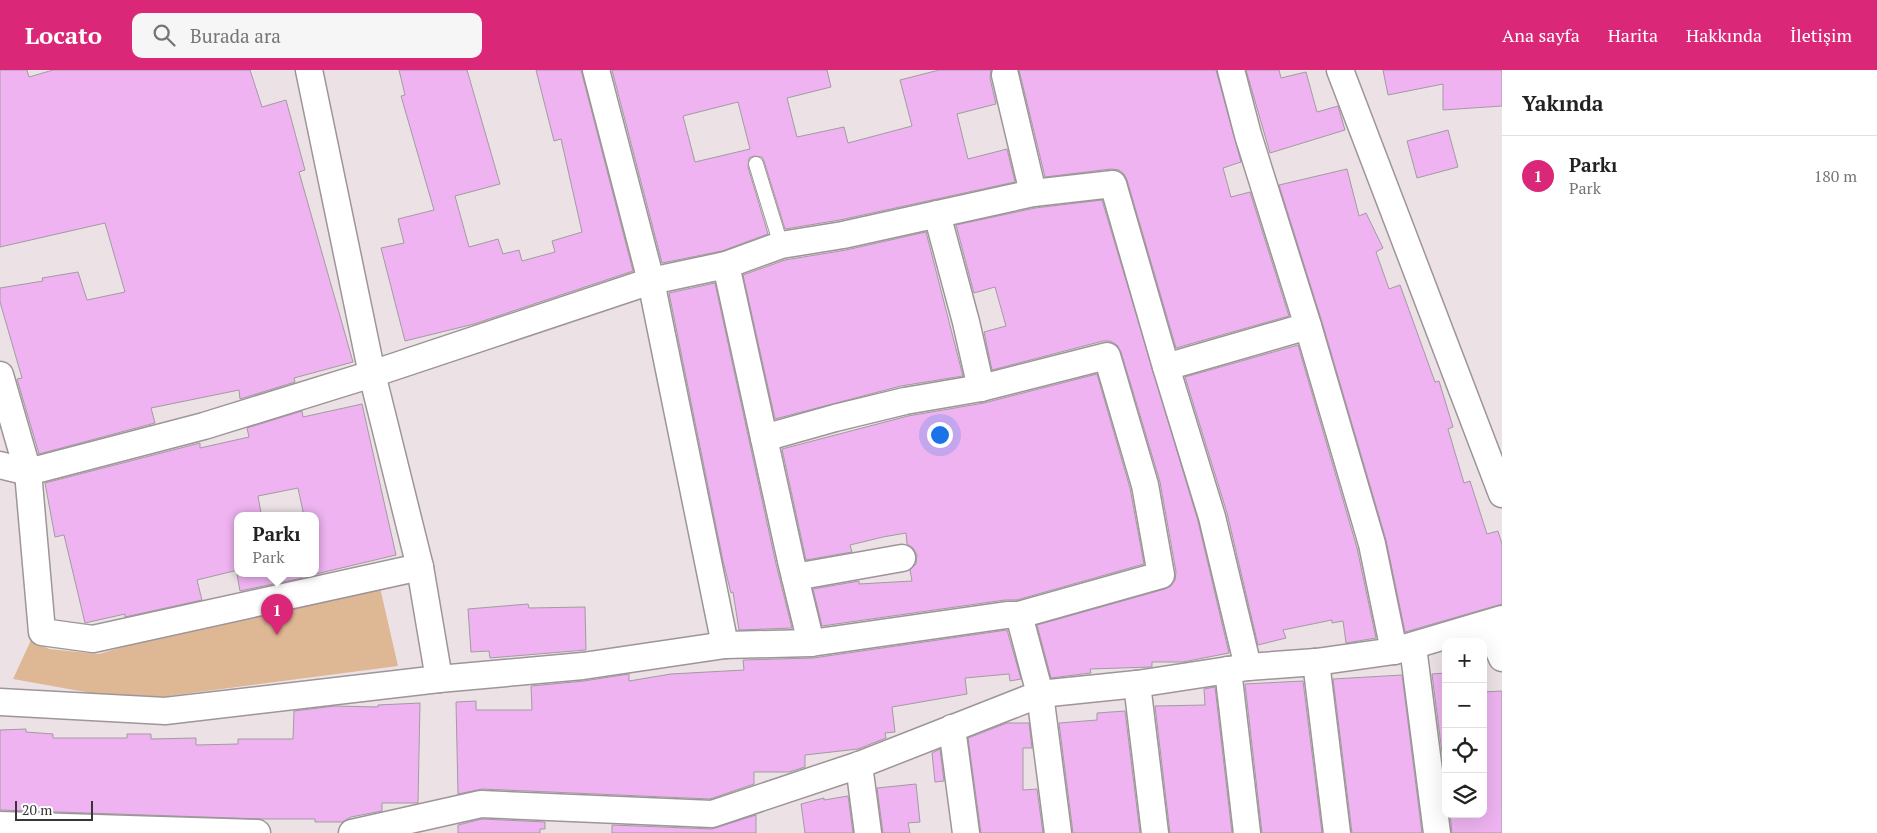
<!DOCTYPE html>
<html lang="tr">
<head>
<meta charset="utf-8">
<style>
	body { margin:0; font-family:"PT Serif",serif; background:#f6f6f6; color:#222 }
	.controls { position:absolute; right:15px; bottom:15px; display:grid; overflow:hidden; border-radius:10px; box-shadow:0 5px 20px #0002 }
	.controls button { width:45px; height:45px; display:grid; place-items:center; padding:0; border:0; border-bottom:1px solid #e0e0e0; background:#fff; color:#222; font:25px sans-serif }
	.scale { position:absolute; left:15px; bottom:12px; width:78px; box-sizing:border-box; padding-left:5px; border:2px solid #383536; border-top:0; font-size:14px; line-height:18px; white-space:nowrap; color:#383536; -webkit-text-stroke:4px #fff; paint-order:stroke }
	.you { position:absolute; left:939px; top:364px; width:18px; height:18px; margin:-12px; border:4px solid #fff; border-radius:50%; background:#1a73e8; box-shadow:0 0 0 8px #1a73e833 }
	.badge { display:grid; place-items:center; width:32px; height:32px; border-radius:50%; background:#db2777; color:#fff; font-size:16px; font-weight:700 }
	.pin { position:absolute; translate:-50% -41px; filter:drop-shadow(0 1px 2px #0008) }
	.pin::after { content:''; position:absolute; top:26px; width:18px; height:15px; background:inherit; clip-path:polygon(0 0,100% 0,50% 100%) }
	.popup { position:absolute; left:234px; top:442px; width:85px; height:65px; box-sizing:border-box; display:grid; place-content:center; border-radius:10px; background:#fff; filter:drop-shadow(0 1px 4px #0005); font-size:16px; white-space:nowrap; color:#767676 }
	.popup b { font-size:19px; color:#222 }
	.popup::after { content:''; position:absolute; left:50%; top:100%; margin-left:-10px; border:10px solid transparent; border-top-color:#fff }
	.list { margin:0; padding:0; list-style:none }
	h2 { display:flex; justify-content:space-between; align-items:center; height:65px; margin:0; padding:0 20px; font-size:21px }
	h2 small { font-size:16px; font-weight:400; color:#767676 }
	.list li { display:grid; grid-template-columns:32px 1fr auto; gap:15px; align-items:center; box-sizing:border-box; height:80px; padding:0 20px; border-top:1px solid #e0e0e0 }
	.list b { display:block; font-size:19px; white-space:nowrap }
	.list p { margin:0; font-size:16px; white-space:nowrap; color:#767676 }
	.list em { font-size:16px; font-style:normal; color:#767676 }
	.icon { flex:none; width:28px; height:28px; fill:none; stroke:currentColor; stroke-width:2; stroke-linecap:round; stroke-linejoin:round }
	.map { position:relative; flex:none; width:1502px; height:763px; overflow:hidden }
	header { display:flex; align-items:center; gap:30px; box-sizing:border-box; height:70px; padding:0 25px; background:#db2777; color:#fff }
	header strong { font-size:24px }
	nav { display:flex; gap:28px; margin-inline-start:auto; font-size:18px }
	.search { width:350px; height:45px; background:#f6f6f6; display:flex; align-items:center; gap:12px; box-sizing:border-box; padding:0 18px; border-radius:10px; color:#767676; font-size:19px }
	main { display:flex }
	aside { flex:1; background:#fff }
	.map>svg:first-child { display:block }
</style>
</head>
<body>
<header>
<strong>Locato</strong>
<div class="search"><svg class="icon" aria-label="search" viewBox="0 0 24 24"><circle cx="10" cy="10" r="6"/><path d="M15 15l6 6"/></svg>Burada ara</div>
<nav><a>Ana sayfa</a><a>Harita</a><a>Hakkında</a><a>İletişim</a></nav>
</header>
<main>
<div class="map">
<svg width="1502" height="763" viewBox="0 0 1502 763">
	<rect width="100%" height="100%" fill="#ece2e5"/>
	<polygon fill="#deb894" points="379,513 398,596 161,627 102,625 13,609 31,570 49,579 99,584 181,560"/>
	<g fill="#eeb3f0" stroke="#a19ba1" fill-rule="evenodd">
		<polygon points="0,0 27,0 29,7 53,0 250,0 262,37 286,30 305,100 299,102 353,292 294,308 295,312 240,329 239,320 151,338 155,353 39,384 17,309 22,308 0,232 0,218 43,211 42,208 78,202 87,230 125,222 105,153 0,177"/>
		<polygon points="399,0 467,0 500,114 455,126 469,177 498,169 503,184 519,180 522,191 555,182 552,171 582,162 561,69 554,71 536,0 581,0 633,201 474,254 405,271 381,178 404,173 398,149 434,140 401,26 405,25"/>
		<path d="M612,0h215l4,17 -44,11 10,39 47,-10 4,16 64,-17 -12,-46 39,-10h52l-1,8 6,26 -39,10 11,45 39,-10 8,33 -175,38 -55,9 -21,-68 -2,-4 -8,-1 -5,2 -1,9 20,67 -46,17 -60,12zM738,32l12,47 -55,13 -12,-46z"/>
		<polygon points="1019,0 1216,0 1241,92 1223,98 1231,127 1250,122 1289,246 1176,278 1127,110 1124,104 1119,100 1111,99 1045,107"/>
		<polygon points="1246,0 1279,0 1281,8 1306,2 1317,42 1338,36 1345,60 1270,83"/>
		<polygon points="1383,0 1502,0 1502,36 1443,40 1443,14 1388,25"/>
		<polygon points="1448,60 1458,97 1417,108 1407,71"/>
		<polygon points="1347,99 1359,146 1366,143 1383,178 1376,182 1389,219 1400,215 1435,312 1439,311 1453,357 1448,359 1464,413 1470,411 1487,464 1498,461 1502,474 1502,534 1405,562 1386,470 1322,252 1279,115"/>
		<polygon points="1102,130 1198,451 1229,583 1183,592 1152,592 1152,597 1090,599 1091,603 1051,608 1037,555 1165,519 1171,516 1175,510 1176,502 1160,412 1121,282 1117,275 1110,271 1103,271 992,300 984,262 1006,256 995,217 974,223 956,155 1035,138"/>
		<polygon points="926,162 963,306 901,316 775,349 743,205 785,190 846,180"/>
		<polygon points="715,213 776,494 792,558 739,560 733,522 731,523 723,491 669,223"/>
		<polygon points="1298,275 1357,478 1376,568 1346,573 1343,551 1332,553 1332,550 1283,560 1286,568 1258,575 1227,443 1185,307"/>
		<polygon points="1097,304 1130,418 1144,494 1017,530 1005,530 822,556 813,519 859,511 859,514 912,511 910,500 916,494 917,485 913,478 907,474 906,463 883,467 850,475 852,482 806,490 782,379 908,346 984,333"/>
		<polygon points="362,334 396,485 316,504 316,446 304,446 298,418 258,426 261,443 238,446 238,500 197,510 202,530 125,547 125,544 85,553 64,465 55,467 45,413 200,373 200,378 249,367 247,358 302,341 303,347"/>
		<polygon points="237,504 302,504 302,508 240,521"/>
		<polygon points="528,534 529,538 585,537 586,580 490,588 489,581 471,582 468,539"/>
		<polygon points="1007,560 1021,609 1010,611 1009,604 965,608 967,624 892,637 895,662 885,663 886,668 858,679 805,685 805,697 789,702 754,702 754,714 710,729 482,719 458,724 456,632 476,631 476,640 532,640 531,616 584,611 629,604 629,611 671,604 744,600 743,590 813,588"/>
		<polygon points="1446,603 1446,714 1432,604"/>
		<polygon points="1402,605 1422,763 1352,763 1333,609"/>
		<polygon points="1303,611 1322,763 1262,763 1245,614"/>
		<polygon points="1215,617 1232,763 1170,763 1155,636 1205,635 1204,619"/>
		<polygon points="1502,621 1502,763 1452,763 1450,744 1483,744 1483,622"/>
		<polygon points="420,633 418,733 382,733 382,741 351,747 342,752 315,752 315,749 262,749 0,740 0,660 26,659 26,662 53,664 53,668 127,668 127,664 151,664 151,669 196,668 196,675 238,674 238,669 293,669 294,641 335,636 378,637 378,635"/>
		<polygon points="1125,641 1140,763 1073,763 1059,653 1097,650 1097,643"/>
		<polygon points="1007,653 1029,653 1032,678 1023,678 1023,720 1037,719 1043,763 981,763 968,668"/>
		<polygon points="940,679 944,711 935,712 932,683"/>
		<polygon points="916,714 920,752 908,753 910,763 883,763 877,718"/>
		<polygon points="848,726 853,763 805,763 801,734 824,728 824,730"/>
		<polygon points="756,745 756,763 612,763 612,755 712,759"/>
		<polygon points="482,749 545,752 545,759 540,759 540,763 458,763 458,755"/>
	</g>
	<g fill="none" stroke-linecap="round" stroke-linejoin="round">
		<g stroke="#9e9598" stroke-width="16">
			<polyline id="service" points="756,94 781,175"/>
		</g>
		<g stroke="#9e9598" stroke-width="29">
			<g id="minor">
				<polyline points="309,0 372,304 420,497 439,609 583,596 725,575 811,573 1007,545 1019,545 1161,505 1145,415 1107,286 981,318 905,331 835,348 764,368"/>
				<polyline points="596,0 651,211 725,575"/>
				<polyline points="1231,0 1248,65 1308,256 1372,474 1394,581"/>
				<polyline points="1340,0 1502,424"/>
				<polyline points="1005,5 1033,123"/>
				<polyline points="937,144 966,252 981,318"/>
				<polyline points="726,195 791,491 811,573"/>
				<polyline points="1166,297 1308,256"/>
				<polyline points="0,305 28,402 42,562 93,569 420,497"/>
				<polyline points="0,395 28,402 204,356 372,304 651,211 726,195 781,175 843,165 1033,123 1113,114 1166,297 1212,447 1248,597"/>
				<polyline points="795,507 902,488"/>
				<polyline points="1019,545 1040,624 1058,763"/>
				<polyline points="1487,554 1502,588"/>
				<polyline points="1413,577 1437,763"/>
				<polyline points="1316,592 1337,763"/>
				<polyline points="1228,600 1247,763"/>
				<polyline points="1137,614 1155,763"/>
				<polyline points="0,632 165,641 439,609"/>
				<polyline points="952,658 966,763"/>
				<polyline points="859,695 868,763"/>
				<polyline points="0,755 257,763"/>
				<polyline points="352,763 481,734 712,744 859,695 1040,624 1137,614 1248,597 1316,592 1394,581 1502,549"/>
			</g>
		</g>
		<use href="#service" stroke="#fff" stroke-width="14"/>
		<use href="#minor" stroke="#fff" stroke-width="26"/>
	</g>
</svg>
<div class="controls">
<button>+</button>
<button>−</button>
<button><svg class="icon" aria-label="locate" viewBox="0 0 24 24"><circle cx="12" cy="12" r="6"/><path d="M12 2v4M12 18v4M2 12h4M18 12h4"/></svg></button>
<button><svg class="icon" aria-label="layers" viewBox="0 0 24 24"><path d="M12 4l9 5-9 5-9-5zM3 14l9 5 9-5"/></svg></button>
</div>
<div class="scale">20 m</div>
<div class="you"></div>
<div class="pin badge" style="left:277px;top:565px">1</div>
<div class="popup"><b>Parkı</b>Park</div>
</div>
<aside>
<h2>Yakında<small></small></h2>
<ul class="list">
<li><span class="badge">1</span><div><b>Parkı</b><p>Park</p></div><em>180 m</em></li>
</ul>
</aside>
</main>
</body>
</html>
